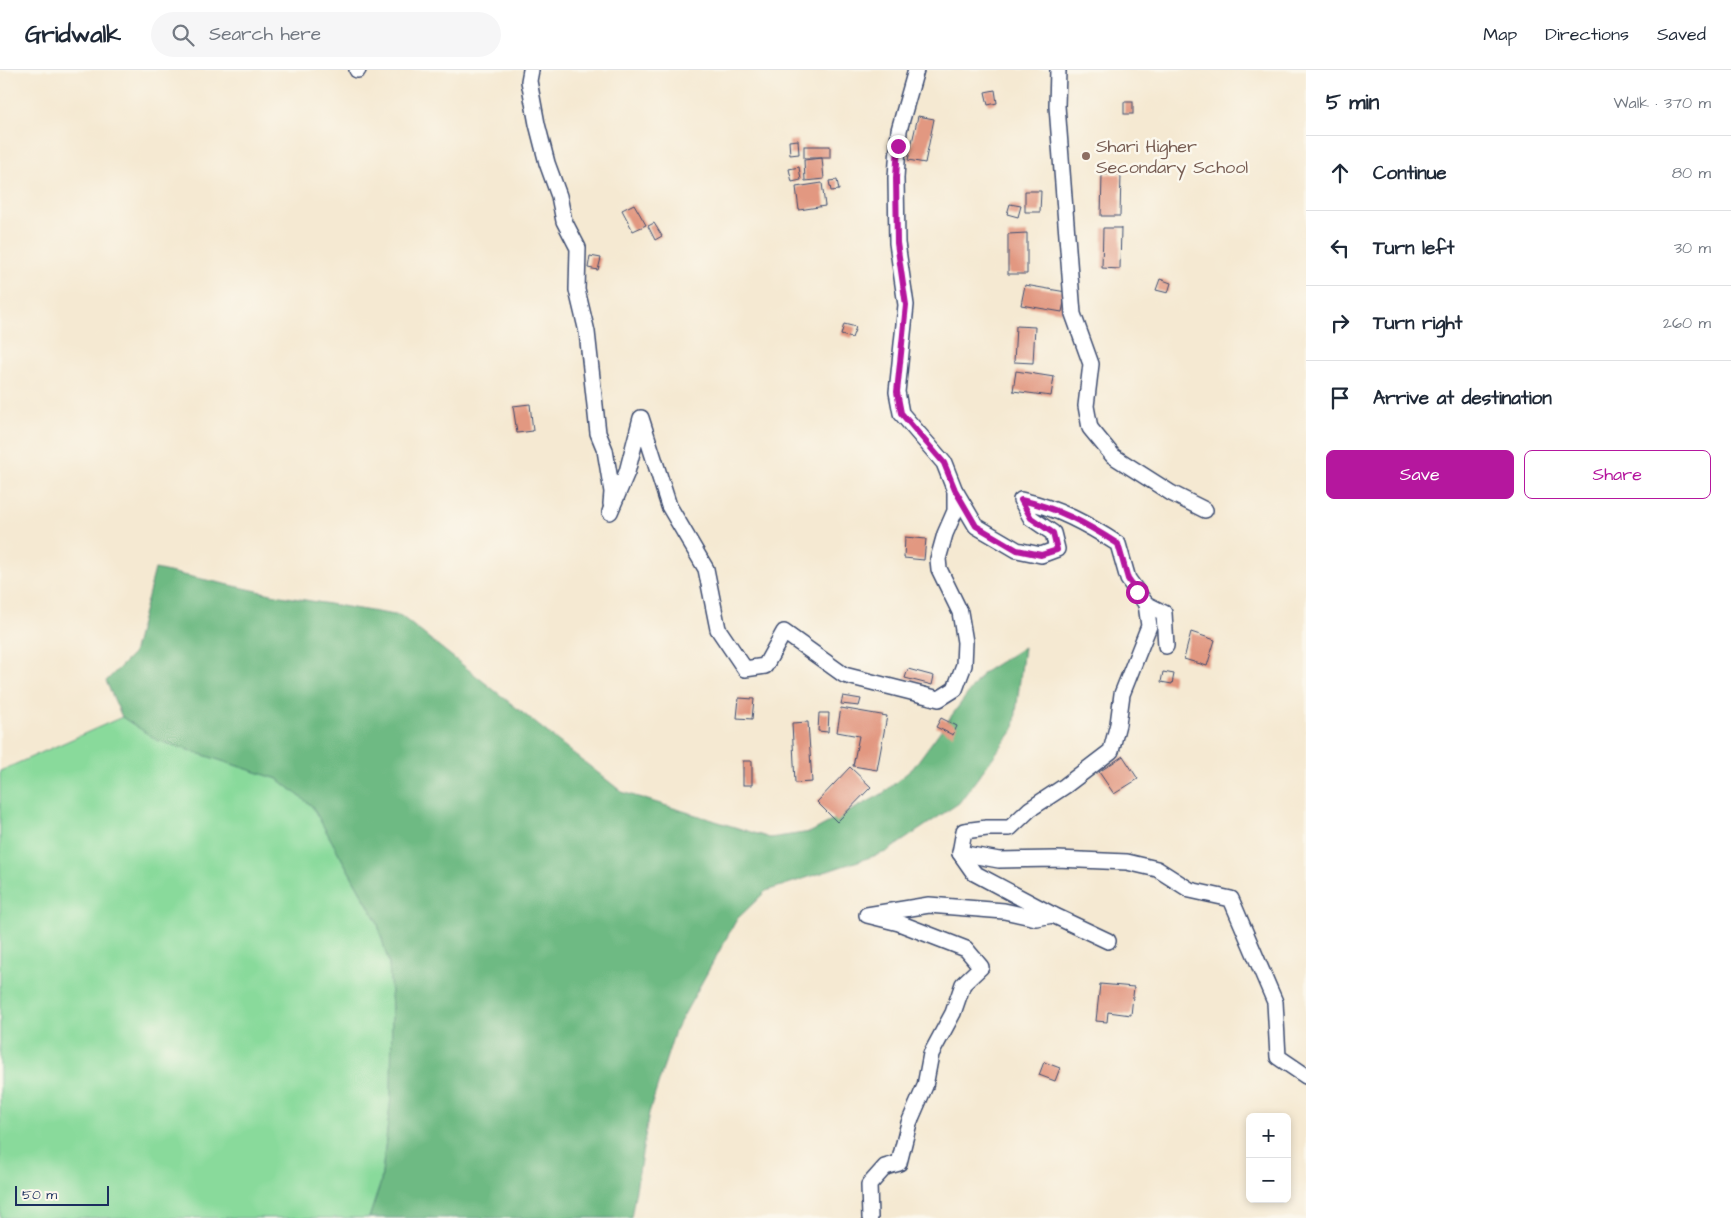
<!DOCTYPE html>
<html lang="en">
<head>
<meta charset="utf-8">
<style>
	body { margin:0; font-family:"Architects Daughter",sans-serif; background:#f6f6f7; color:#1f2937 }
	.controls { position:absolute; right:15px; bottom:15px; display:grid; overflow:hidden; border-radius:8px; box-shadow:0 2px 8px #0003 }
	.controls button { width:45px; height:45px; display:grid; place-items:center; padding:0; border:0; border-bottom:1px solid #e0e1e3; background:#fff; color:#1f2937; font:25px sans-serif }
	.scale { position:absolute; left:15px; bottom:12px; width:94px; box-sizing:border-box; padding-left:5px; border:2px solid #1b2f5e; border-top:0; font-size:14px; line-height:18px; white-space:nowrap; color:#1b2f5e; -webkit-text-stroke:4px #fbf7ec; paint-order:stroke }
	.stop { position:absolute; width:15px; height:15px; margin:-11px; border:4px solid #b5179e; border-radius:50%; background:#fff }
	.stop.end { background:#b5179e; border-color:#fff; box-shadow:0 1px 5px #0008 }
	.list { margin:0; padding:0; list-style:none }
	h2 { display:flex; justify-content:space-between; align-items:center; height:65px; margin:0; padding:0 20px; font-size:21px }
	h2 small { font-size:16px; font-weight:400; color:#747a83 }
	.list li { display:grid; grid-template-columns:32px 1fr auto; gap:15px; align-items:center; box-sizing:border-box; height:75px; padding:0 20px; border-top:1px solid #e0e1e3 }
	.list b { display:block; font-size:19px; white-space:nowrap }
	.list em { font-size:16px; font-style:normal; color:#747a83 }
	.actions { display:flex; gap:10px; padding:15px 20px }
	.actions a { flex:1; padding:11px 0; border:1px solid #b5179e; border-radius:8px; text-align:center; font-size:18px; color:#b5179e }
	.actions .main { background:#b5179e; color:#fff }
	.icon { flex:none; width:28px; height:28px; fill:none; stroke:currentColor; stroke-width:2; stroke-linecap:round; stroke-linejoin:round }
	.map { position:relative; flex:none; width:1306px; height:1148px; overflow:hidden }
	header { display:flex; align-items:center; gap:30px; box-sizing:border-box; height:70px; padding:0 25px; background:#fff; border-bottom:1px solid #e0e1e3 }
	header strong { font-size:24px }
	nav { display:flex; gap:28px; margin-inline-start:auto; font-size:18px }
	.search { width:350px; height:45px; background:#f6f6f7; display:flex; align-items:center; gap:12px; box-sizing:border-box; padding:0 18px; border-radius:28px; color:#747a83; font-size:19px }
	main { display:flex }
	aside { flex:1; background:#fff }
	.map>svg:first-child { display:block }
</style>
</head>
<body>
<header>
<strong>Gridwalk</strong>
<div class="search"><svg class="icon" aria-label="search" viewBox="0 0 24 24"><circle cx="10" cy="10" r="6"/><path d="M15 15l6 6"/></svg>Search here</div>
<nav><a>Map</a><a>Directions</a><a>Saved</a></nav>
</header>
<main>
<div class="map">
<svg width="1306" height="1148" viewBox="0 0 1306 1148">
	<rect width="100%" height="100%" fill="#fbf7ec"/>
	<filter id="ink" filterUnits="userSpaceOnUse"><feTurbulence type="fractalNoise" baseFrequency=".02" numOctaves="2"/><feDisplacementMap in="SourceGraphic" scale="10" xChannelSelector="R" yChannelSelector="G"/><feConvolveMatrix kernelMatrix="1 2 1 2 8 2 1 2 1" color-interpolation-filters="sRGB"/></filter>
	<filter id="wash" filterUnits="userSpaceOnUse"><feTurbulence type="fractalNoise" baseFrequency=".0096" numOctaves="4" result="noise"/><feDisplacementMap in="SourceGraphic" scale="20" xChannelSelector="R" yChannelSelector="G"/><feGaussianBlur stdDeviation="1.12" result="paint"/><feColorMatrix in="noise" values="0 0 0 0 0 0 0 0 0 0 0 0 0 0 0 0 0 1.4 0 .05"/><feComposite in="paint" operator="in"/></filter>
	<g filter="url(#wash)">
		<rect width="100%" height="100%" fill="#f5e9d2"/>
		<polygon fill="#89da9b" stroke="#52847c" points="122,647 157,670 278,709 312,736 377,851 389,894 392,938 391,1027 381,1112 369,1148 0,1148 0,701"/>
		<polygon fill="#6eba83" stroke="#447470" points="155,499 281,526 401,546 622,722 770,768 811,762 882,724 913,698 983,603 1024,577 1014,659 959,733 886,782 766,821 737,849 675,961 649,1043 631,1148 369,1148 381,1112 391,1027 392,938 389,894 377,851 312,736 278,709 157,670 122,647 106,611 133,584"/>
		<g id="blocks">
			<g fill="#e29881">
				<polygon points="995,20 997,33 988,35 985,22"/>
				<rect x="1124" y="32" width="9" height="12"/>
				<polygon points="918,46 934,49 925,93 908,90"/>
				<polygon points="798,70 799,84 790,85 789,71"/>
				<rect x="804" y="76" width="26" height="12"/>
				<polygon points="822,88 824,109 805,111 804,90"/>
				<polygon points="799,97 801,110 792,112 789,99"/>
				<polygon points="1102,104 1121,104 1120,146 1101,146"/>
				<polygon points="837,110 839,120 831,121 829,111"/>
				<polygon points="822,113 825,136 799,140 796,117"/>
				<polygon points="1025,121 1041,121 1040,142 1025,142"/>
				<polygon points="634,134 646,155 633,161 622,140"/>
				<polygon points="1010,134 1021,136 1018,147 1007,144"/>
				<polygon points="654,153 662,166 655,170 648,156"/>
				<polygon points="1103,158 1121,158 1120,199 1102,198"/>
				<polygon points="1027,163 1027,204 1008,204 1008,164"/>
				<polygon points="590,186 601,188 598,200 588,198"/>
				<polygon points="1160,209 1171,213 1168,223 1156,220"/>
				<polygon points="1025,215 1066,222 1062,242 1021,235"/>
				<polygon points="844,254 856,257 852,268 841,265"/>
				<polygon points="1016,256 1035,257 1033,293 1014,292"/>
				<polygon points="1016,301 1054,307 1051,326 1013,321"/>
				<polygon points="530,334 533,361 517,363 513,336"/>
				<polygon points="905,467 926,469 924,490 904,488"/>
				<polygon points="1191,562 1215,570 1207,596 1184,589"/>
				<polygon points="908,599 934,606 932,615 905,608"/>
				<polygon points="1163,602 1174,604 1172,614 1161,612"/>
				<polygon points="843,626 861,629 859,636 841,634"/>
				<polygon points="739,628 754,629 752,649 737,648"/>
				<polygon points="841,638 887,646 877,700 853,696 859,666 837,662"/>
				<polygon points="819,643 829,643 828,662 818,661"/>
				<polygon points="941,648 957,656 953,665 936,657"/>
				<polygon points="808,652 812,712 795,713 792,653"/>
				<polygon points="1123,686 1138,709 1114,724 1099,702"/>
				<rect x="743" y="691" width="9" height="24"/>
				<polygon points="850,697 871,717 837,752 817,732"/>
				<polygon points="1100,914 1134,917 1131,945 1108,942 1107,952 1096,951"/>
				<polygon points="1044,992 1060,998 1055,1011 1039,1005"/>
			</g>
		</g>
	</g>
	<g filter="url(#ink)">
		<use href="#blocks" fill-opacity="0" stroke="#3c4b6f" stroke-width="1"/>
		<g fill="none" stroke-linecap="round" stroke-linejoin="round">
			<g stroke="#3c4b6f" stroke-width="18">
				<g id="street">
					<polyline points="357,0 358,0"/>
					<polyline points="531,0 529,11 537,54 547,93 559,126 564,151 578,178 577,220 587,262 598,363 605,380 612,422 611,434"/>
					<polyline points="1058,0 1057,36 1073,244 1091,294 1086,336 1090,358 1113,386 1171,423 1205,440"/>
					<path d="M956,422l20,34 41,24 24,5 16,-6 -4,-16 -22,-15 -10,-18c37,8 66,24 97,44l10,35 18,25 18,9 2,33"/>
					<polyline points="610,442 627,402 641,348 669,436 706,499 718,559 745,599 765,596 784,562 844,605 939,629 955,619 964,595 965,572 960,542 939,499 938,489 945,464 955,441 955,421 944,393 901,343 897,322 906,235 897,173 896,108 899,60 916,0"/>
					<polyline points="960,783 999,790 1057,789 1127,792 1157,799 1190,820 1231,829 1275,932 1278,987 1306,1006"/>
					<polyline points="1108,871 1053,845 974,803 960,783 964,761 987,758 1010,758 1030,739 1065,716 1111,681 1118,654 1122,624 1149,556 1146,534"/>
					<polyline points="870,1148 869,1115 885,1097 899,1093 909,1053 925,1016 931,984 953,943 963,914 981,897 966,879 899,853 867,845 929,835 1004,841 1036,848 1053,845"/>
				</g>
			</g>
			<use href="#street" stroke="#fff" stroke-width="15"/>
		</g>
	</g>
	<g fill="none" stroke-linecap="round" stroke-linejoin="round" filter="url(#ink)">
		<path stroke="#b5179e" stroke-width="6" d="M898,76l-2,32 1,65 9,62 -9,87 4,21 43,50 11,27 21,36 41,24 24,5 16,-5 -4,-17 -22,-15 -10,-18c37,8 66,24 97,44l10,35 9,13"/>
	</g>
	<circle fill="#8d6e63" stroke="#fbf7ec" stroke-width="2" cx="1086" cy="86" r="5"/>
	<g text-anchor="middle" stroke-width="5" stroke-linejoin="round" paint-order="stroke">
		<g font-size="18" fill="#785e54" stroke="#fbf7ec" text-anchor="start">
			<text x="1096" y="82">Shari Higher<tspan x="1096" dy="21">Secondary School</tspan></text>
		</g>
	</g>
</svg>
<div class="controls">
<button>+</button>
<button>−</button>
</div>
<div class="scale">50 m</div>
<div class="stop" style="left:1137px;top:522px"></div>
<div class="stop end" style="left:898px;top:76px"></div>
</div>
<aside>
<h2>5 min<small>Walk · 370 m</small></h2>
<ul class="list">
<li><svg class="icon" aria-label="ahead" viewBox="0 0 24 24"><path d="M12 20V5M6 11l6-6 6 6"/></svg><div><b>Continue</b></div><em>80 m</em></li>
<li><svg class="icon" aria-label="left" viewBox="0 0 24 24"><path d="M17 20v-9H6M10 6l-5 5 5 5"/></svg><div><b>Turn left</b></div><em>30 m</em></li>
<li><svg class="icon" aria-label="right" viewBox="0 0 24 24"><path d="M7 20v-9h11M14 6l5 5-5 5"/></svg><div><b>Turn right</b></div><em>260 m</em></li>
<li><svg class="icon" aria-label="arrive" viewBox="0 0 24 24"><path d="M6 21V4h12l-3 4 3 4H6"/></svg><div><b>Arrive at destination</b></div></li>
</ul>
<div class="actions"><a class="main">Save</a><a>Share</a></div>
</aside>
</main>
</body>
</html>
